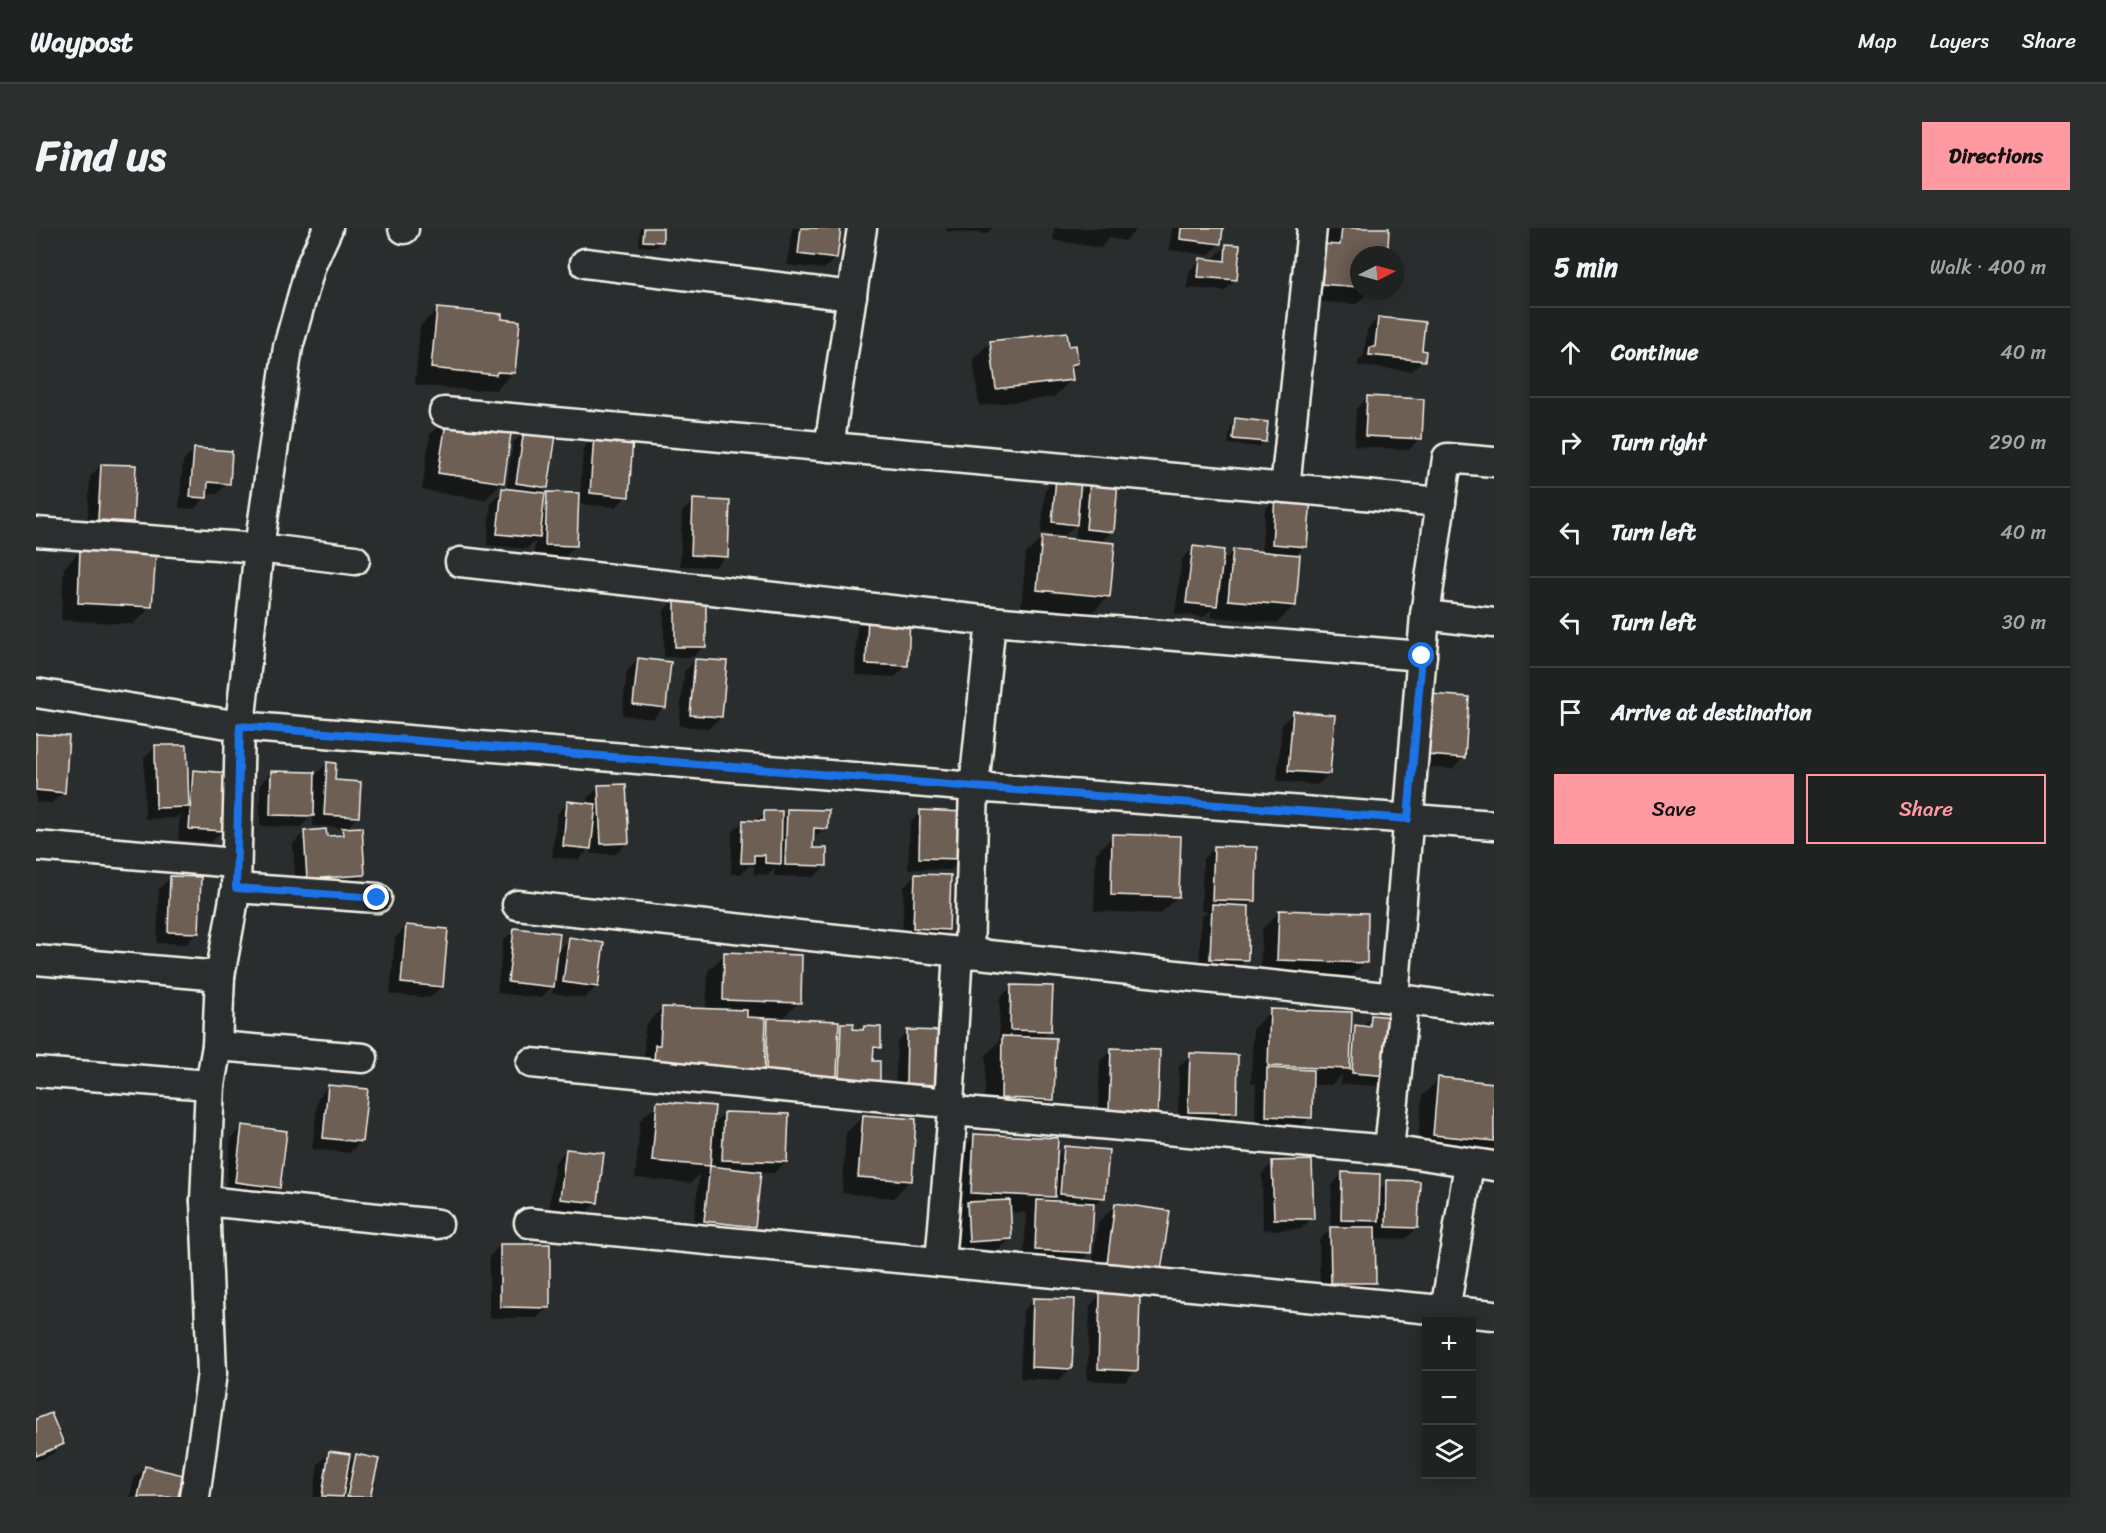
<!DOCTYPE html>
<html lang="en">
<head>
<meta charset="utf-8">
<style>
	body { margin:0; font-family:Sriracha,sans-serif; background:#2d2f2f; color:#f1f3f6 }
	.controls { position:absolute; right:18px; bottom:18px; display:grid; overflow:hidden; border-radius:0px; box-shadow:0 3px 15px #0003 }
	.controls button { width:54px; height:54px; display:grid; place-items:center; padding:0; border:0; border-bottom:2px solid #3d3f40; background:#202222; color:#f1f3f6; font:30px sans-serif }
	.compass { position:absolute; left:1314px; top:18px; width:54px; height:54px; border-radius:50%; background:#202222; box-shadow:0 3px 15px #0003; rotate:84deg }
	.stop { position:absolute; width:18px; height:18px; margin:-14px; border:4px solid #1a73e8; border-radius:50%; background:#fff }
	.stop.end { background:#1a73e8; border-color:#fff; box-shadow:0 2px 6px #0008 }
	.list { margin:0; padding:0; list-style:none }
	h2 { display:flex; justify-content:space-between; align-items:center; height:78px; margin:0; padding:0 24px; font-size:26px }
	h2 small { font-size:20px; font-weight:400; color:#a2a4a5 }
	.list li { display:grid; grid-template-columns:39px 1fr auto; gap:18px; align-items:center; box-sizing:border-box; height:90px; padding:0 24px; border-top:2px solid #3d3f40 }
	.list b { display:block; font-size:22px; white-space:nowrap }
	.list em { font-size:20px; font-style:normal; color:#a2a4a5 }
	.actions { display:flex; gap:12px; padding:18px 24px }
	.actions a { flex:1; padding:14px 0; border:2px solid #ff9aa2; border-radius:0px; text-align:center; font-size:21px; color:#ff9aa2 }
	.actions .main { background:#ff9aa2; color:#111 }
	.icon { flex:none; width:33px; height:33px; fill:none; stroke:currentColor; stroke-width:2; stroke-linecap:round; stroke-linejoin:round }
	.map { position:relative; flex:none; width:1458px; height:1269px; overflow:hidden; border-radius:0px }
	header { display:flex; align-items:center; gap:36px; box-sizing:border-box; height:84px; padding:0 30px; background:#202222; border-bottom:2px solid #3d3f40 }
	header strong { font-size:28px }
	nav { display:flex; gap:33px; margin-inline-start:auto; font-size:21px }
	.intro { display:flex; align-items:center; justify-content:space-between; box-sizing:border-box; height:144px; padding:0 36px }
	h1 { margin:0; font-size:42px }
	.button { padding:15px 27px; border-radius:0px; background:#ff9aa2; color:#111; font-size:21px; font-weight:700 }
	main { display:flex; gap:36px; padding:0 36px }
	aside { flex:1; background:#202222; border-radius:0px; box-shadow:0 3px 15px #0003 }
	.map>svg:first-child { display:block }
</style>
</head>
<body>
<header>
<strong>Waypost</strong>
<nav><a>Map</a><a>Layers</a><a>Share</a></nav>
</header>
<div class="intro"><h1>Find us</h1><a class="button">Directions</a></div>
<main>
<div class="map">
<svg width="1458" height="1269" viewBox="0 0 1458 1269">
	<rect width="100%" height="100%" fill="#2a2d2e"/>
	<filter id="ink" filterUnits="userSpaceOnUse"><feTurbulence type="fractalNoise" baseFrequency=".0167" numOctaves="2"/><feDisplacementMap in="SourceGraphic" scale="12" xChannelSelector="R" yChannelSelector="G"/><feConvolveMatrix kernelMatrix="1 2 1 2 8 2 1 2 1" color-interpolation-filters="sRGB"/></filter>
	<g filter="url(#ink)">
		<g fill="#0007" fill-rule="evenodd">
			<polygon points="604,0 626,0 625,14 620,19 603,18"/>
			<polygon points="756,0 803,0 800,30 788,41 751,37"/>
			<polygon points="911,0 957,0 950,6 910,3"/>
			<polygon points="1018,0 1102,0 1089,13 1073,10 1064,20 1017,12"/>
			<polygon points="1136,0 1186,0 1184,16 1172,27 1133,22"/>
			<polygon points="1292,0 1352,0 1351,19 1343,27 1323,27 1323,63 1334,63 1320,76 1268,73 1289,17"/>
			<polygon points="1191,17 1200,51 1189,63 1151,60 1153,43 1164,32 1179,33 1179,29"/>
			<polygon points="402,81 477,145 460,162 444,161 442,163 379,157 384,98"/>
			<polygon points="1342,90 1385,123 1387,132 1376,143 1322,138 1323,132 1328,127 1331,102"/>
			<polygon points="955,114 1032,120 1040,135 1034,141 1035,152 1018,169 943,178 937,131"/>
			<polygon points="1332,169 1384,210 1373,222 1318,218 1320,181"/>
			<polygon points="411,189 466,254 449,272 386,262 394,206"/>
			<polygon points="1200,192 1228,214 1223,219 1192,216 1195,197"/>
			<polygon points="488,204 510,259 504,266 507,270 511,266 544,267 547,220 559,208 591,268 580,279 541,276 540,318 528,329 498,327 499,313 491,321 451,317 455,273 470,262 477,215"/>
			<polygon points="159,222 192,255 181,266 170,266 170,269 158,281 143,280 147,233"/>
			<polygon points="65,237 95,293 84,305 51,303 54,249"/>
			<polygon points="1020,250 1043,265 1055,253 1076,303 1064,315 1072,369 1055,386 985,379 990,326 1007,309 1039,312 1041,295 1028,308 1005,305 1009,262"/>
			<polygon points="1240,269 1269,318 1259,328 1258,378 1241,395 1176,389 1176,381 1168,389 1139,386 1146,331 1157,320 1185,336 1197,323 1225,325 1229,281"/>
			<polygon points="658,273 690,328 679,339 644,338 646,284"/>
			<polygon points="45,322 115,379 97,396 25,392 28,340"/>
			<polygon points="640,370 668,418 657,429 628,429 628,382"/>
			<polygon points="832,388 870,438 859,449 819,447 821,399"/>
			<polygon points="602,431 628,479 617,491 586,487 591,443"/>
			<polygon points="659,432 685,489 673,500 643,498 648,444"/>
			<polygon points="1431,471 1428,529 1416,541 1379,538"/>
			<polygon points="1257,485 1293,546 1281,557 1241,553 1246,496"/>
			<polygon points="0,507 28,564 16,575 0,574"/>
			<polygon points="119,519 151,551 158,544 187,602 175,614 142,612 144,586 140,590 109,591 108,530"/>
			<polygon points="291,536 297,554 321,589 309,602 328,646 316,658 260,662 257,616 268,604 289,610 300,609 309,600 277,598 277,586 265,599 224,598 224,556 236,544 277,549"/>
			<polygon points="563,559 591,614 580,626 554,626 554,620 542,632 516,629 521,586 532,574 552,577 551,570"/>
			<polygon points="752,582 790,600 776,611 776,621 789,638 778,649 738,648 739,640 732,647 718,646 718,638 713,638 705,646 695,646 696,605 707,593 719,594 729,584 745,589"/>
			<polygon points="885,584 926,631 915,642 872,641 874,595"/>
			<polygon points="1077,608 1141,669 1124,686 1058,683 1060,625"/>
			<polygon points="1179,619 1218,672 1212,679 1210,732 1199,743 1163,742 1165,689 1171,683 1165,683 1167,631"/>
			<polygon points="879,647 912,701 900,712 866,711 868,659"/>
			<polygon points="135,649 162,704 150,716 121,715 123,661"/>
			<polygon points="1243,684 1329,734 1312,751 1224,749 1226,701"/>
			<polygon points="370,699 406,758 394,770 354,766 359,710"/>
			<polygon points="478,702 520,724 534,711 560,759 549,770 516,765 517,758 505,770 461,765 467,713"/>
			<polygon points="689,726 763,774 745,792 801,800 805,796 816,803 824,803 828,799 843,819 836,826 842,852 831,864 607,861 602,835 608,830 609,798 626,780 670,782 672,743"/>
			<polygon points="976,758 1014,802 1005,811 1017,871 1000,889 948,887 950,827 963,813 964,770"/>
			<polygon points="1235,783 1313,805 1320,799 1325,799 1336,788 1351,847 1340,858 1305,856 1306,847 1295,857 1275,857 1274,889 1263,901 1219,899 1220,855 1215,855 1217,800"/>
			<polygon points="872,803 909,857 897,868 859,867 861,815"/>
			<polygon points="1076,822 1121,884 1109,896 1062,894 1064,833"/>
			<polygon points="1155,827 1199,884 1188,896 1142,894 1143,838"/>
			<polygon points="1403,851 1458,856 1458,931 1381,924 1386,868"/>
			<polygon points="293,858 325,914 313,925 276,921 282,870"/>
			<path d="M622,875l54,23 12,-13 62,49 -12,11h-14l-6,53 -12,12 -49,-6 6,-58 -8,9 -56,-5 5,-58zM673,924h3v16l-4,-1z"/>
			<polygon points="827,888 875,952 857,970 806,965 810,905"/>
			<polygon points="207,898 242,959 231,971 189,965 195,910"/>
			<polygon points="939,908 1020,929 1029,920 1067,969 1056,980 1054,1024 1042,1036 988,1033 990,985 973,984 974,1011 963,1022 922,1025 921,987 926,982 919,981 922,925"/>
			<polygon points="530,922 561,974 549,986 513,982 519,934"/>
			<polygon points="1237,934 1276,990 1265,1001 1227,1002 1226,946"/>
			<polygon points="1307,945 1342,963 1352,953 1381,1000 1369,1011 1338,1010 1338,1054 1327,1066 1284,1066 1283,1012 1294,1002 1296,957"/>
			<polygon points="1080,977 1132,985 1054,1053 1062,994"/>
			<polygon points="464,1017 512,1079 501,1090 453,1090 453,1029"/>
			<polygon points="1065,1066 1100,1142 1089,1154 1051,1152 1054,1078"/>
			<polygon points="998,1071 1035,1140 1023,1152 984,1150 987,1083"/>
			<polygon points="0,1193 26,1216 15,1227 0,1233"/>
			<polygon points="294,1224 311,1236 320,1227 333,1269 277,1269 282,1236"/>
			<polygon points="109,1239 140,1269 94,1269 98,1251"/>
		</g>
		<g fill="#6e5f55" stroke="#f4f1e8" stroke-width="1.5">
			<polygon points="608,0 627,0 627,14 607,13"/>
			<polygon points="765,0 805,0 801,31 762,26"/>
			<polygon points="1145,0 1187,0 1185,16 1144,11"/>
			<polygon points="1306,0 1353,0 1352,20 1342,19 1341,27 1323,27 1323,59 1284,56 1287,16 1304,17"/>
			<polygon points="1190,16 1204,17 1201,52 1162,49 1164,30 1189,33"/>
			<polygon points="401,80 466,86 466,91 484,93 479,145 461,144 460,147 395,140"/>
			<polygon points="1342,89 1389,94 1386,122 1390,123 1389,133 1333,127 1334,119 1339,119"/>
			<polygon points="1031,104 1033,118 1040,117 1042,135 1035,137 1037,152 960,161 954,113"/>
			<polygon points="1331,168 1388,171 1386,211 1329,208"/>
			<polygon points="411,188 476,198 468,255 402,245"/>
			<polygon points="1199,190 1232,194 1230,214 1197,211"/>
			<polygon points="488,202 520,207 512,260 480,255"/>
			<polygon points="558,207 597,210 593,269 554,265"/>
			<polygon points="158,220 196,223 194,256 172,254 171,270 154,269"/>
			<polygon points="65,236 100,237 97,294 62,292"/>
			<polygon points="1020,249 1045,251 1041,297 1016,294"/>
			<polygon points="1054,252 1082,254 1078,304 1050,301"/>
			<polygon points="466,260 509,265 504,310 461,306"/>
			<polygon points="511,264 543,265 541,318 509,317"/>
			<polygon points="1239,268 1275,270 1271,319 1236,316"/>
			<polygon points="657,271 694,273 692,329 655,327"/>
			<polygon points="1006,308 1079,315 1074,369 1001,362"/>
			<polygon points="1157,318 1188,322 1181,378 1150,375"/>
			<polygon points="44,321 120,325 116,379 42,375"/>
			<polygon points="1197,321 1264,327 1260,378 1192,372"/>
			<rect x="639" y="369" width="31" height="50"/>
			<polygon points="832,386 874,388 872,438 830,436"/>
			<polygon points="602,430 635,434 630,480 597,476"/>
			<polygon points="659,431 691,433 686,489 654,487"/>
			<polygon points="1394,466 1433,469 1429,530 1390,527"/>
			<polygon points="1257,483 1299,487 1294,546 1252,543"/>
			<polygon points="0,506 33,508 29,565 0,562"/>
			<polygon points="119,517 151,517 153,579 120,580"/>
			<polygon points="291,534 300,535 299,552 325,554 323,589 288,587"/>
			<polygon points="157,542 192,545 188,603 153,601"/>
			<polygon points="235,543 279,544 278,588 234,587"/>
			<polygon points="590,556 593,615 565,616 562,557"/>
			<polygon points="531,573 560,576 555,621 527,618"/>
			<polygon points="751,581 793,582 792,601 778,600 777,620 791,620 791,638 749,637"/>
			<polygon points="884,582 929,584 928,631 883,630"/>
			<polygon points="728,583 746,583 745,636 729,635 729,627 718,627 718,635 705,635 707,592 728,593"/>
			<polygon points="326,599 329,647 271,651 268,603 290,601 291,608 307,607 306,600"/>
			<polygon points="1076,606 1145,608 1143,669 1075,667"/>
			<polygon points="1178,618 1221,619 1220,673 1176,672"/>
			<polygon points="879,646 915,647 913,702 877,700"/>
			<polygon points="134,648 165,649 163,705 132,704"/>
			<polygon points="1176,676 1213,678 1212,732 1174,731"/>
			<polygon points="1243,682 1332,685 1331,735 1241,732"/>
			<polygon points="370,697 412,701 407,759 365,755"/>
			<polygon points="478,700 524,705 518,759 472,754"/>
			<polygon points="533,709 568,715 562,759 527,754"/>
			<polygon points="688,724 766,727 765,775 687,772"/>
			<polygon points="975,757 1017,758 1015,803 974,802"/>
			<polygon points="626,779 711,782 711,789 730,790 728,848 618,835 619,817 624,817"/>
			<polygon points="1234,781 1316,784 1314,841 1232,838"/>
			<polygon points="1335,787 1356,789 1353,848 1316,845 1319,797 1334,799"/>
			<polygon points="732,790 803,793 801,848 730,845"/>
			<polygon points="805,795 818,795 817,801 827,802 828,798 845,799 845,820 838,819 837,833 844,833 844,853 803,851"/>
			<polygon points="871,802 912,803 910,857 870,856"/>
			<polygon points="966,808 1020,810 1018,872 965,870"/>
			<polygon points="1075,820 1124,822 1122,885 1073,884"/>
			<polygon points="1154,825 1202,827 1201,885 1152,884"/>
			<polygon points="1231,840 1277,842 1276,890 1230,888"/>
			<polygon points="1402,849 1458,855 1458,913 1397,907"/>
			<polygon points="292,857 332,861 326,914 287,910"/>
			<polygon points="621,873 679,878 674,938 616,933"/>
			<polygon points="688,884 753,886 751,934 686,932"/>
			<polygon points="827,887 880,891 876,953 822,949"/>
			<polygon points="206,897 251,903 244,960 199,954"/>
			<polygon points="938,906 1022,910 1019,969 935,965"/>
			<polygon points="1028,918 1073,922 1069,970 1024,966"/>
			<polygon points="530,921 568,925 562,975 524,971"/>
			<polygon points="1276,932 1278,991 1238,991 1236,933"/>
			<polygon points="674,938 725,944 719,999 668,993"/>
			<polygon points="1306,944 1344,946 1343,993 1305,992"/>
			<polygon points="1351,952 1384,953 1382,1000 1350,999"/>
			<polygon points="974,972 976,1011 933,1014 931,974"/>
			<polygon points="1001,972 1058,975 1055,1025 999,1022"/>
			<polygon points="1079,975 1134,983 1125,1043 1071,1036"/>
			<polygon points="1294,999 1339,999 1340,1055 1295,1055"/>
			<polygon points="464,1016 514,1016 514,1080 464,1079"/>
			<polygon points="1064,1065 1104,1066 1102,1143 1062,1141"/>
			<polygon points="997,1070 1039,1071 1036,1141 995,1139"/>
			<polygon points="15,1185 28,1216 0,1228 0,1191"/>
			<polygon points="293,1223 314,1226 307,1269 286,1268"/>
			<polygon points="320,1226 343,1231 334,1269 311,1269"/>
			<polygon points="109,1238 147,1247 142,1269 102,1269"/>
		</g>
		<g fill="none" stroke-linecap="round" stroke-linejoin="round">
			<g stroke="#f4f1e8" stroke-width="33">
				<g id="minor">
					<polyline points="367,0 368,1"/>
					<polyline points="549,35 816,68"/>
					<polyline points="408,184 1405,274"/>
					<polyline points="793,219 826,0"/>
					<polyline points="1249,260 1276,0"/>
					<polyline points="0,304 223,320 319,332"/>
					<polyline points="424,334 955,393 1386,428"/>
					<polyline points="1389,387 1458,395"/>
					<polyline points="0,465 204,498 938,559 1458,597"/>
					<polyline points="0,618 199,635"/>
					<polyline points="200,660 341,670"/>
					<polyline points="481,677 1358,770 1458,784"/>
					<polyline points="933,726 938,559 955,393"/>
					<polyline points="0,732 184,748"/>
					<polyline points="1358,770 1389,387 1411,230 1458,234"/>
					<polyline points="181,818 327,830"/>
					<polyline points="495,835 913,875"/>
					<polyline points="0,844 174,857"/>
					<polyline points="917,883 1353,922 1458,938"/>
					<polyline points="1353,922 1368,773"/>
					<polyline points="169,973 402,996"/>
					<polyline points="493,995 1458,1087"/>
					<polyline points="904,1033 917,883 913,875 922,724"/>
					<polyline points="1409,1083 1433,936"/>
					<polyline points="159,1269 176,1145 169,973 174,857 181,818 184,748 200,660 204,498 223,320 252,119 275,37 292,0"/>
				</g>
			</g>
			<use href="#minor" stroke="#2a2d2e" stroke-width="28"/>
		</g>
	</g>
	<g fill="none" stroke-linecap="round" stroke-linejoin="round" filter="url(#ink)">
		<polyline stroke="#1a73e8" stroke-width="8" points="341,670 200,660 204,498 938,559 1372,591 1386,428"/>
	</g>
</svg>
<div class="controls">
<button>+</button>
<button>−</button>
<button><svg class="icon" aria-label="layers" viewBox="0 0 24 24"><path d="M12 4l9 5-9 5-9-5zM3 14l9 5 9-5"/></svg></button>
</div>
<svg class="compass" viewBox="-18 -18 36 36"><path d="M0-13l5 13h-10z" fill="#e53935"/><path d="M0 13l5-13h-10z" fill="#a2a4a5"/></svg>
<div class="stop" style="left:1386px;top:428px"></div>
<div class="stop end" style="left:341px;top:670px"></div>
</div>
<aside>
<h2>5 min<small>Walk · 400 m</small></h2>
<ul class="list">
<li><svg class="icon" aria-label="ahead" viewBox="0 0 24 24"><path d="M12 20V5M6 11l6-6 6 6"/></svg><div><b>Continue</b></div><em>40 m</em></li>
<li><svg class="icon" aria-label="right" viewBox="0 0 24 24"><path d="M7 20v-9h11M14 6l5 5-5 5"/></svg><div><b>Turn right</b></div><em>290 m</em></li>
<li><svg class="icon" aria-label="left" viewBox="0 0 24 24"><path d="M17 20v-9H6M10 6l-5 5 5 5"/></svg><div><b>Turn left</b></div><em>40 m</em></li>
<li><svg class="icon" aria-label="left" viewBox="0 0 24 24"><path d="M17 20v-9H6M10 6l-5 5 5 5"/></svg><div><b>Turn left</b></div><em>30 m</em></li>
<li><svg class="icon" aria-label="arrive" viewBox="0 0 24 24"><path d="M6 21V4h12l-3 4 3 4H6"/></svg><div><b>Arrive at destination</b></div></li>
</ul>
<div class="actions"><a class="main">Save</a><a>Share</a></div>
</aside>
</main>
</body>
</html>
